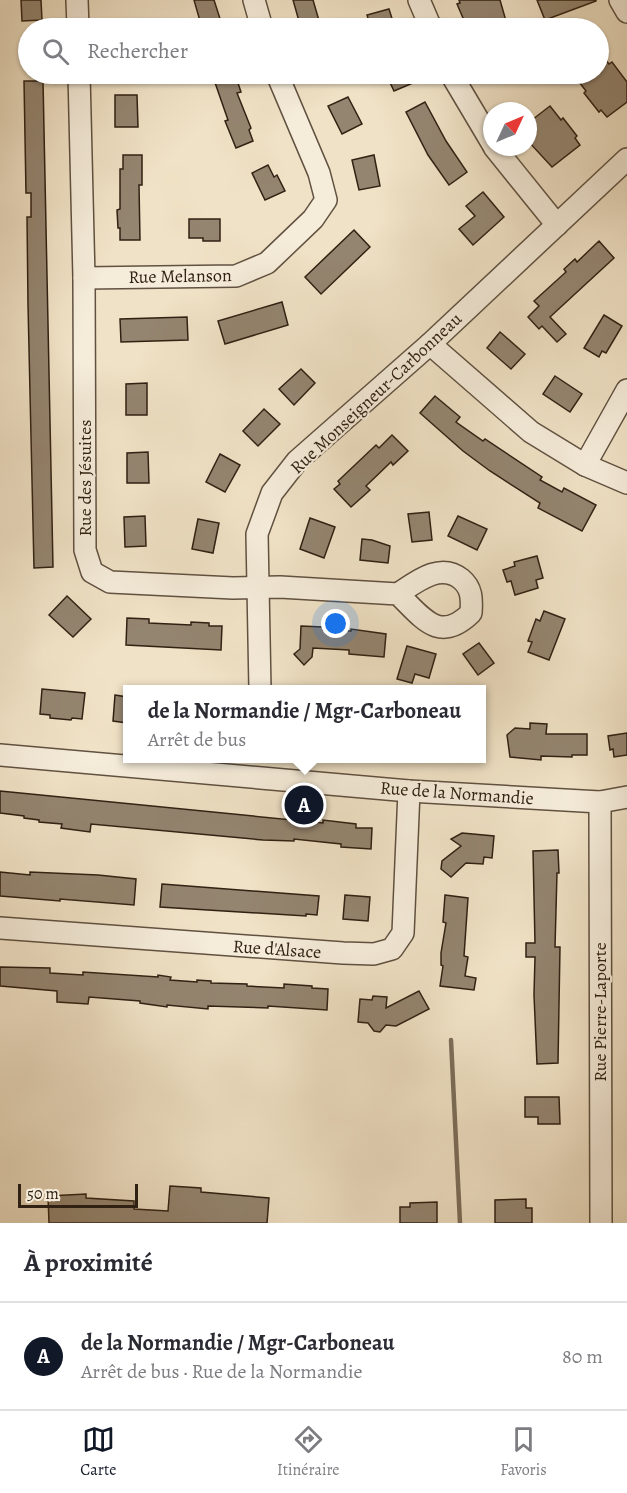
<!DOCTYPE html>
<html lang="fr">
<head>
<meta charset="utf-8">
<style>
	body { margin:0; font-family:Alegreya,serif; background:#f7f7f7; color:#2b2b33 }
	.compass { position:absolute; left:483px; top:102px; width:54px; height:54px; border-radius:50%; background:#fff; box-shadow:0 2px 4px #0004; rotate:46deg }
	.scale { position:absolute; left:18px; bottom:15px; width:120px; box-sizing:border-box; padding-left:6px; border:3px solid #302113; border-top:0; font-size:16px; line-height:21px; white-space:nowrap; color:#302113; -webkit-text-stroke:4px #f5ecda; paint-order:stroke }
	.you { position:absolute; left:336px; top:624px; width:21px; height:21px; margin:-15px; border:4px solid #fff; border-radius:50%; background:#1a73e8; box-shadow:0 0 0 9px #1a73e833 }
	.badge { display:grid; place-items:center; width:39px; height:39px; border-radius:50%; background:#111827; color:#fff; font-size:20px; font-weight:700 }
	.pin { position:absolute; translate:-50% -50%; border:3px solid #fff; box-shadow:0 2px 6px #0006 }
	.popup { position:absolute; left:123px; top:685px; width:363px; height:78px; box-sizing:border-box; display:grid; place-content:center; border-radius:0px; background:#fff; filter:drop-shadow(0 2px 4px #0005); font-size:20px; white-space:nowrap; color:#7c7c81 }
	.popup b { font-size:22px; color:#2b2b33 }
	.popup::after { content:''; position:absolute; left:50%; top:100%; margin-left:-12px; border:12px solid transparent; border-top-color:#fff }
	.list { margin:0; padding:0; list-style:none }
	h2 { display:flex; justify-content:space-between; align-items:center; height:78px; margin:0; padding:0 24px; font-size:26px }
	h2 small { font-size:20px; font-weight:400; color:#7c7c81 }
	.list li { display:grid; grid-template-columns:39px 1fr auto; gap:18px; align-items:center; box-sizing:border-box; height:108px; padding:0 24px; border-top:2px solid #e1e1e2 }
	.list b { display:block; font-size:22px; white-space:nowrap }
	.list p { margin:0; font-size:20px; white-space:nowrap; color:#7c7c81 }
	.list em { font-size:20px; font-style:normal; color:#7c7c81 }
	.icon { flex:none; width:33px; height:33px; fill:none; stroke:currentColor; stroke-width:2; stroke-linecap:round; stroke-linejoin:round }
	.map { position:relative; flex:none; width:627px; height:1223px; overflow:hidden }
	.search { position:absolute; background:#fff; box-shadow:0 2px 4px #0004; left:18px; right:18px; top:18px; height:66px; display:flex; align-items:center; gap:15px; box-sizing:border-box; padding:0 21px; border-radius:33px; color:#7c7c81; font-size:22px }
	.sheet { height:186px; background:#fff }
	nav { display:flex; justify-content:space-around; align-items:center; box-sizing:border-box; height:84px; border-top:2px solid #e1e1e2; background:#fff; font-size:16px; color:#7c7c81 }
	nav a { display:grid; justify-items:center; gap:3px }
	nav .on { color:#111827 }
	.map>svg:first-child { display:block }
</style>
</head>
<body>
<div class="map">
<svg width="627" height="1223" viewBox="0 0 627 1223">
	<rect width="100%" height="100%" fill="#f0e2c6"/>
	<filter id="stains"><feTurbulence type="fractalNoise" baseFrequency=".00333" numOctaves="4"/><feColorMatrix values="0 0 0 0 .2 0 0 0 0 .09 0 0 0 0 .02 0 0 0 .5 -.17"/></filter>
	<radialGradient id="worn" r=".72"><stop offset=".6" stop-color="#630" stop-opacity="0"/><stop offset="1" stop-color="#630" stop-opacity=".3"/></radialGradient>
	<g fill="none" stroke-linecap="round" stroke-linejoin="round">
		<polyline stroke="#7c6d5a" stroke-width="4.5" points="451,1040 460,1223"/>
	</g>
	<g fill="#948570" stroke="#302113" stroke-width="1.5">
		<polygon points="21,0 41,0 42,20 22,21"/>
		<polygon points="194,0 214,0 223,28 202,28"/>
		<polygon points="293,0 313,0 320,24 301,28"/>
		<polygon points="459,0 500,0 508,28 470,28 468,24 466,25 457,4 460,3"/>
		<polygon points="537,0 596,0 596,1 545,20"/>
		<polygon points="389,9 395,28 371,28 367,15"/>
		<polygon points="598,51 609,64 612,62 627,82 627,102 607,117 601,110 599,112 584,93 586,91 573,74 598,74"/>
		<polygon points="212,74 235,74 241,92 237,93 251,128 249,130 253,141 236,148 225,121 228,120"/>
		<polygon points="386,74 434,74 394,91"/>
		<polygon points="24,81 43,81 53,567 34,568 28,305 27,217 31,217 31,193 26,193"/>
		<polygon points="115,95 137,95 138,127 115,127"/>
		<polygon points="348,97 362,124 342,134 328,106"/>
		<polygon points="425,102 446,141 467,172 449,185 428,155 406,112"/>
		<polygon points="550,106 561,120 563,118 577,136 575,138 580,145 552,167 528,141 528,123"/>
		<polygon points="123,155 142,155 142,185 139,185 140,240 120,240 120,228 118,228 117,210 120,209 120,169 123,169"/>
		<polygon points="374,155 380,186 359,190 352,160"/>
		<polygon points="268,165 274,177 277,175 285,191 265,200 252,173"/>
		<polygon points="483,192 504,217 473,245 459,229 475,216 466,206"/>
		<polygon points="189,219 220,219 220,241 203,241 203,238 189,238"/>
		<polygon points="354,230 370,247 321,294 305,277"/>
		<polygon points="599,241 614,258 550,317 566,334 557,342 542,326 539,329 528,317 539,306 534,301 566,272 564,269 575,259 577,262"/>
		<polygon points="282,302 288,325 225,344 218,321"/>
		<polygon points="604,315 622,326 606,353 602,351 599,357 584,348"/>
		<polygon points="187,317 188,340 121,342 120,319"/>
		<polygon points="500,332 525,354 511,369 487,348"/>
		<polygon points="301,369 315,383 294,405 279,389"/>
		<polygon points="555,376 582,394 570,412 543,394"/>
		<polygon points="147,383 147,415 126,415 126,384"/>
		<polygon points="435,396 460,417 456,422 483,441 485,439 542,477 540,480 562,492 564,488 596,505 582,531 538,508 540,503 490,471 463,451 420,413"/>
		<polygon points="264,409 280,424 258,446 243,431"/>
		<polygon points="392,435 408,451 393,465 391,462 366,486 370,490 351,507 334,489 340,484 338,481 376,445 379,448"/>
		<polygon points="148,452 149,483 127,483 127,453"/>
		<polygon points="220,454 240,465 225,492 206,482"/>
		<polygon points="429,512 432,540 412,542 408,514"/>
		<polygon points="145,516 146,546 125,547 124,517"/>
		<polygon points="458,516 487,529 477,550 448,536"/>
		<polygon points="310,518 335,527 324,558 300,549"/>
		<polygon points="198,519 219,523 213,553 192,549"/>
		<polygon points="362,539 372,540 390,546 388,563 360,560"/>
		<polygon points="537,556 543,578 536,580 538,588 515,595 511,581 507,582 503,570 515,566 514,562"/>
		<polygon points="67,596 91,619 73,637 49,615"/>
		<polygon points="544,611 565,619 549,660 528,652 532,642 528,641 536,619 540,621"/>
		<polygon points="127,618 149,619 149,623 191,625 191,622 209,623 209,626 222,626 221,650 126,645"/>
		<polygon points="301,626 323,627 323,630 351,631 351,629 386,634 384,657 349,654 349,650 313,648 312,657 304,665 294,654 300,649"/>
		<polygon points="479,643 494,663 478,675 463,654"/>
		<polygon points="407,646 436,654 429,678 415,674 412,683 397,679"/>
		<polygon points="42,689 85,693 82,719 72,718 71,720 50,718 50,715 40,714"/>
		<polygon points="115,695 127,697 127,723 113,721"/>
		<polygon points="530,723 547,724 546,734 587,734 587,755 572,755 572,757 541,756 541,760 510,757 507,735 515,728 530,729"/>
		<polygon points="627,733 627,755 614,757 613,749 610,750 608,736"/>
		<polygon points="0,791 323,823 323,820 356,824 356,828 372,828 371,849 341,847 341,844 294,839 294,841 263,840 91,824 90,832 61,828 62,824 39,822 39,820 24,818 24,816 0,813"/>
		<polygon points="462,833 494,836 492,858 484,857 483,864 466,863 451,877 441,869 442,861 461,846 451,839"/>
		<polygon points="558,850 559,873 557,873 555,947 560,947 558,1063 537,1064 534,995 535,957 526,957 526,943 535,943 533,851"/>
		<polygon points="0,872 30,875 30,872 98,875 136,879 134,905 60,899 60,901 0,896"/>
		<polygon points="162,884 319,896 317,915 306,914 306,916 160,907"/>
		<polygon points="345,895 370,897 368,921 343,919"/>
		<polygon points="445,895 468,898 464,956 468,957 465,976 476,978 474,990 440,986 443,966 441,965 441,953 446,923 443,922"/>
		<polygon points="0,967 50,968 50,973 83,975 83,972 158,977 158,975 171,977 170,980 197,982 197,980 211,981 211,983 247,984 247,986 284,988 284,984 312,986 312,988 328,989 327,1010 268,1006 268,1008 208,1006 208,1009 167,1005 167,1007 140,1003 140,1001 89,997 88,1004 57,1002 57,991 0,986"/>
		<polygon points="419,991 429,1009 396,1026 386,1025 380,1032 374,1031 368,1023 358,1022 360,999 372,1000 373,996 387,997 386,1008"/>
		<polygon points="525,1097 559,1097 560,1124 538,1124 538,1117 525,1117"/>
		<polygon points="170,1186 201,1188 201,1192 269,1198 267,1223 49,1223 48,1196 86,1194 86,1198 134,1201 134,1209 168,1211"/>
		<polygon points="526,1199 526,1208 532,1208 532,1223 495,1223 495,1200"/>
		<polygon points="437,1202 437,1223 400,1223 400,1207 410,1207 410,1203"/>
	</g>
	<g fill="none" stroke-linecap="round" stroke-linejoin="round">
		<g stroke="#605140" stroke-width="24">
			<g id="minor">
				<polyline points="77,0 78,28"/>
				<polyline points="254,0 262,28"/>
				<polyline points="419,0 431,28"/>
				<polyline points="620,0 627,12"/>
				<path d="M79,74l5,204 1,272 7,22 18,10 123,6 47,-1 118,7c25,24 41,50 73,19 1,-14 1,-25 -10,-34 -21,-17 -45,3 -63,15"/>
				<polyline points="451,74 492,143"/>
				<polyline points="494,147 557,225"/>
				<polyline points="84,278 236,276 267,263 313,219 326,200 319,173 277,74"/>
				<polyline points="430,344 531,432 585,465 627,483"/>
				<polyline points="585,465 627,390"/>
				<polyline points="260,690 257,534 272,493 297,461 430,344 627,159"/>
				<polyline points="0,755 409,791 600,802 627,797"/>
				<polyline points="600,802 601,1223"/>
				<polyline points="0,928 343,953 374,954 392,949 403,933 409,791"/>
			</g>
		</g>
		<use href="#minor" stroke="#f5ecda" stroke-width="21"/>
	</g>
	<g text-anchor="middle" stroke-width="4.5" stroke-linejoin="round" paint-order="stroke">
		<g font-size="18" fill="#302113" stroke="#f5ecda">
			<text transform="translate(180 276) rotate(-1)" y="6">Rue Melanson</text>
			<text transform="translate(376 393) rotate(-43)" y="6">Rue Monseigneur-Carbonneau</text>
			<text transform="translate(85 478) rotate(-90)" y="6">Rue des Jésuites</text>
			<text transform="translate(457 793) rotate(4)" y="6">Rue de la Normandie</text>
			<text transform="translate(277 949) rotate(4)" y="6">Rue d'Alsace</text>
			<text transform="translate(600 1012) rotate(-90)" y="6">Rue Pierre-Laporte</text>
		</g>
	</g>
	<rect width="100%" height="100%" filter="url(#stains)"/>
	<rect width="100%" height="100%" fill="url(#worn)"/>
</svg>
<svg class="compass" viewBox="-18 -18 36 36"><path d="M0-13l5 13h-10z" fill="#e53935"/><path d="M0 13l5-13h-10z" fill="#7c7c81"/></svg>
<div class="scale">50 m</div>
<div class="you"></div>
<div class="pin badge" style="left:304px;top:805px">A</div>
<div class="popup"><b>de la Normandie / Mgr-Carboneau</b>Arrêt de bus</div>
<div class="search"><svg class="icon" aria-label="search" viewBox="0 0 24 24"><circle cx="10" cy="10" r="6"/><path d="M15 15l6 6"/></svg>Rechercher</div>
</div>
<section class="sheet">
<h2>À proximité<small></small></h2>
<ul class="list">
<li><span class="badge">A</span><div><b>de la Normandie / Mgr-Carboneau</b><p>Arrêt de bus · Rue de la Normandie</p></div><em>80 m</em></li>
</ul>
</section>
<nav>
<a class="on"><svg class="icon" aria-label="map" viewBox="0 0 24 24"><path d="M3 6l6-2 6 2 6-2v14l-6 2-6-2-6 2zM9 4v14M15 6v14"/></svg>Carte</a>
<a><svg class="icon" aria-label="directions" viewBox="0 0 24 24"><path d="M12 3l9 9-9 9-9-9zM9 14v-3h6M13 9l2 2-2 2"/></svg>Itinéraire</a>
<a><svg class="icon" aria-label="saved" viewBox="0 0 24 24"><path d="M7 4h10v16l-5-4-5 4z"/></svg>Favoris</a>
</nav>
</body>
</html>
